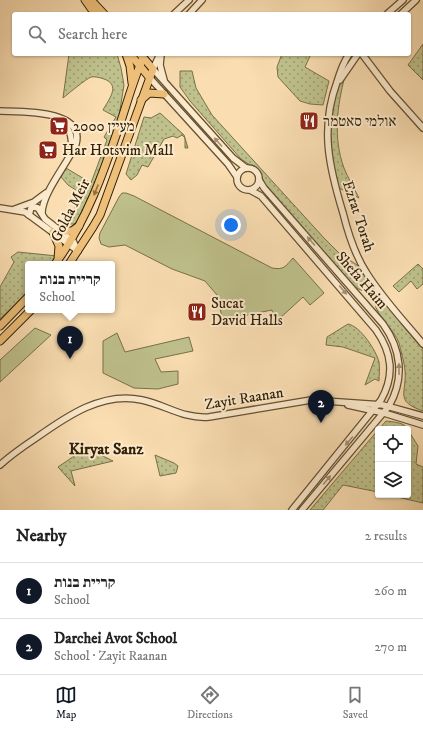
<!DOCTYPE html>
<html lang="en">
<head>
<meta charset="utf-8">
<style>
	body { margin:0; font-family:"IM FELL DW Pica","Frank Ruhl Libre",serif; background:#f2f2f2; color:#222 }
	.controls { position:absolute; right:12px; bottom:12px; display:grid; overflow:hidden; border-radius:4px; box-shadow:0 1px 3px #0004 }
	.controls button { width:36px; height:36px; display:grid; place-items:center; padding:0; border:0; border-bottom:1px solid #e0e0e0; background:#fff; color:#222; font:20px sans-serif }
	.you { position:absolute; left:231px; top:225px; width:14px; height:14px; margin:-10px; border:3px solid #fff; border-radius:50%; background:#1a73e8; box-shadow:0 0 0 6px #1a73e833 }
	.badge { display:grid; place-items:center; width:26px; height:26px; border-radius:50%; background:#111827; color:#fff; font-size:13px; font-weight:700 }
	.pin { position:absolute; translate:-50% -33px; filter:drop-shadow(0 1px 2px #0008) }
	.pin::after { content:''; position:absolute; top:21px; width:14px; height:12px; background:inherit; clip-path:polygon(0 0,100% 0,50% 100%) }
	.popup { position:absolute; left:25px; top:261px; width:90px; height:52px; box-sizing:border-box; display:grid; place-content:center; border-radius:4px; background:#fff; filter:drop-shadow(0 1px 3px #0005); font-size:13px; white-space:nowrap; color:#767676 }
	.popup b { font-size:15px; color:#222 }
	.popup::after { content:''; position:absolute; left:50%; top:100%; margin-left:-8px; border:8px solid transparent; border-top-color:#fff }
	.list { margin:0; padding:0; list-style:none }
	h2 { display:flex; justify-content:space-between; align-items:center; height:52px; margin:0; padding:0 16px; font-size:17px }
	h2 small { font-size:13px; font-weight:400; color:#767676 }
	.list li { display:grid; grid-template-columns:26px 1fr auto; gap:12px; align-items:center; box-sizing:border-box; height:56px; padding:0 16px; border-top:1px solid #e0e0e0 }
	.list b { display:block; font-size:15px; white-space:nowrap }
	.list p { margin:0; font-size:13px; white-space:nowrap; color:#767676 }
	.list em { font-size:13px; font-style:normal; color:#767676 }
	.icon { flex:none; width:22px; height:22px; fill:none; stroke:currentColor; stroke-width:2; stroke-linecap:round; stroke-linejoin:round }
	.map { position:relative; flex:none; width:423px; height:510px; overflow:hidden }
	.search { position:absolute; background:#fff; box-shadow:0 1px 3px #0004; left:12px; right:12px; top:12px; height:44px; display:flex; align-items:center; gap:10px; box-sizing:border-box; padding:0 14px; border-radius:4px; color:#767676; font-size:15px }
	.sheet { height:164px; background:#fff }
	nav { display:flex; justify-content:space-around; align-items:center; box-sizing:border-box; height:56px; border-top:1px solid #e0e0e0; background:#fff; font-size:11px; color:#767676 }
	nav a { display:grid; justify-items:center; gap:2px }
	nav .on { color:#111827 }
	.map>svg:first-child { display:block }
</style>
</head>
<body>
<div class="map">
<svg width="423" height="510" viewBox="0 0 423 510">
	<defs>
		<pattern id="park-dots" width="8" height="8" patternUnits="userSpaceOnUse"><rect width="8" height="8" fill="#bfc18c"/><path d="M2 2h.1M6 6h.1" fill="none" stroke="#9c9c70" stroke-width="1.8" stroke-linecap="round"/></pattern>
	</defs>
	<rect width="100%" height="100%" fill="#fadeb2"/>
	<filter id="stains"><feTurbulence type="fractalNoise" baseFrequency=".005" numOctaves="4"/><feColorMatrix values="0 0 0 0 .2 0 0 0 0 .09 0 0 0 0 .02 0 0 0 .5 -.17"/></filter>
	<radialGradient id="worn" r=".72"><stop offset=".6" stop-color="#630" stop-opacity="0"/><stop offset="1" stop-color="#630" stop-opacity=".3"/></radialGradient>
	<g fill="#bfc18c" stroke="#787049">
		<path d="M122,193h4l8,3 138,72c12,2 13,-1 21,-10l31,35 -14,12 -7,-8 -24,22h-2v1l-3,1 -2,-11 -25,5v1l-14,3 1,5 -10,2 -7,-31 -12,-14 -33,-12 -47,-24 -16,2 -8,-3 -2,-6 1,-5 19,-36z"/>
		<polygon points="35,328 51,335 0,382 0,360"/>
		<polygon points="117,333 125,352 189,337 193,351 155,359 161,372 178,371 178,384 158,389 134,388 103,373 103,341"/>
	</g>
	<g fill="url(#park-dots)" stroke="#787049">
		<polygon points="423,44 423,80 408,65"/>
		<path d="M69,54h48l4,14 3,17 -5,31 -18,51 -22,53 -5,4h-8l-1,-8 7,-3 10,-19 -14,-9 -7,-8 5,-9 25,15 16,-43 -3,-3 12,-20 -13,-7c6,-11 18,-25 1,-31 -3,-1 -9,-3 -13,-2 -5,2 -22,16 -28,21z"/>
		<polygon points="282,54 311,54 305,67 329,81 323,105 310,104 300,101 278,77 277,67"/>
		<path d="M180,71h12l4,17 16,27 112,123 15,15 18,12 16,22c-7,6 -13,4 -20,-2l-86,-97 -8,-17 -18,-12 -51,-58 -10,-14z"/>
		<path d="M345,76c-8,30 -12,62 -1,92 4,10 10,20 15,30l-20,-10 -8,-32 -2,-36 6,-27z"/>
		<polygon points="160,113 184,135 188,148 185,148 185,138 182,135 177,138 173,136 164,139 148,167 142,165 137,175 131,180 126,174 144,117 151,118"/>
		<polygon points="18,252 57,256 51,264 28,264 28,292 0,319 0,287 14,262 11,257"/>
		<polygon points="418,264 423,269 423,284 417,289 411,281 399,292 393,286"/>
		<path d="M379,296l44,53v62c-29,-10 -16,-18 -18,-41 -1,-9 -4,-18 -6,-27 -4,-12 -23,-29 -24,-39 0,-3 2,-6 4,-8z"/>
		<path d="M348,324c12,2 28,26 31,38 1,6 0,13 0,19l-4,-2 -10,6 10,-27 -32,-11 -17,-2 1,-8z"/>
		<path d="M386,421c7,1 18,1 22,8h-29z"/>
		<polygon points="378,430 378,492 343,485 323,510 310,510"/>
		<polygon points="408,430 418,446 416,464 423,467 423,503 389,495 408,495"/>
		<polygon points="86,448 113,461 71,471 75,486 58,467"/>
		<polygon points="155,455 174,463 178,466 176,473 160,476"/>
	</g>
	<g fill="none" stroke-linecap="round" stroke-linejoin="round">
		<g stroke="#645031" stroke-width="8">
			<g id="minor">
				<polyline points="174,14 189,0"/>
				<polyline points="189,14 202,0"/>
				<polyline points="387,14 403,0"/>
				<polyline points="401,14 416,0"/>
				<polyline points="160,54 153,69 233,158 246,168"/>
				<path d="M349,54c-6,9 -9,18 -12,28 -17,46 -8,85 6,131 5,20 12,42 23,59 16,26 38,49 57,72"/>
				<polyline points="362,54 390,91 423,128"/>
				<polyline points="161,55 160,65 164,80"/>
				<polyline points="149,77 228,164 237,177"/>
				<polyline points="340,80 358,54"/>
				<path d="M0,111c21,1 85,-2 76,33 -8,19 -34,49 -34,69"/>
				<path d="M57,118c13,8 16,19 14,33"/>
				<circle cx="248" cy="179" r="11"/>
				<path d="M259,180l5,8 119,136c18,25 22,54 6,82l-87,104"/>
				<path d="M250,190l11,6 115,134c16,23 19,45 5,70l-89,110"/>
				<polyline points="0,208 25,212 78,251"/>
				<polyline points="15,209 34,202 46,193"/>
				<polyline points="29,215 31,208 34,207 38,208 45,219 73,241 78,251"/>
				<polyline points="348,405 384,413 423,425"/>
				<path d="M0,465c11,-10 24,-19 36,-27 31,-22 67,-47 106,-38 24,5 41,19 67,17l102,-17 72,5 40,11"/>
			</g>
		</g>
		<g stroke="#322006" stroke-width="9">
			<g id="major">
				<polyline points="85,0 95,14"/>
				<polyline points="91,0 104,14"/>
				<polyline points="126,54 130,66 132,83"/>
				<polyline points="130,54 149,77"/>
				<polyline points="141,100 149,93 164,94"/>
				<polyline points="60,231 72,231 79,226"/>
				<polyline points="53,232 59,246 58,259"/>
				<path d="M55,264c32,-43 49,-93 66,-143 7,-21 13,-43 22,-63"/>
				<polyline points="69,264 93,227 100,215 153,69 140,54"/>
				<polyline points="0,326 28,297"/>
				<polyline points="0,341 31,310"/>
			</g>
		</g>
		<use href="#minor" stroke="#fceacd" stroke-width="5.5"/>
		<use href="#major" stroke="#edbf79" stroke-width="7"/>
	</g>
	<defs><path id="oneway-solid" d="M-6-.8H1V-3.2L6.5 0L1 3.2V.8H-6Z"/></defs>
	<g fill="#a18f73">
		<use href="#oneway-solid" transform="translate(218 142) rotate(-132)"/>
		<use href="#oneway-solid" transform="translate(311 241) rotate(-131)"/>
		<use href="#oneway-solid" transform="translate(343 290) rotate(50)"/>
		<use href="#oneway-solid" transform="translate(399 369) rotate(-90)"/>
		<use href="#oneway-solid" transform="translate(349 441) rotate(130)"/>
		<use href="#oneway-solid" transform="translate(327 480) rotate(-50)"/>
	</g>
	<use fill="#907040" href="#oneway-solid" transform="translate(96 190) rotate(112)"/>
	<defs>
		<g id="restaurant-square" transform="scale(1)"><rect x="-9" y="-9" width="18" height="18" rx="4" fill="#8f2418" stroke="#fceacd"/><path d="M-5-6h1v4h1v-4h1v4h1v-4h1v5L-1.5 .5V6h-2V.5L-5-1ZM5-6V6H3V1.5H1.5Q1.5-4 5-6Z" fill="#fff"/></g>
		<g id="supermarket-square" transform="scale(1)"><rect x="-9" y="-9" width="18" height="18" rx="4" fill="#8f2418" stroke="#fceacd"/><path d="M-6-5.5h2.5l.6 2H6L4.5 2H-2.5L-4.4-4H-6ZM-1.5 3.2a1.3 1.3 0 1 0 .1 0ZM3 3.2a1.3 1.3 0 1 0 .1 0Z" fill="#fff"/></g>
	</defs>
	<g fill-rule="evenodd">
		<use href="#restaurant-square" x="309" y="121"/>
		<use href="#supermarket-square" x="59" y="126"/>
		<use href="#supermarket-square" x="48" y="150"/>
		<use href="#restaurant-square" x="197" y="312"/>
	</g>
	<g text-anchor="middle" stroke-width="4" stroke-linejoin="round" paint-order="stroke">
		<g font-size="15" fill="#322006" stroke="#fceacd" text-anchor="start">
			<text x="323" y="126">אולמי סאטמר</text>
			<text x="73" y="131">מעיין 2000</text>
			<text x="62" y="155">Har Hotsvim Mall</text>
			<text x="211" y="308">Sucat<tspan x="211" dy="17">David Halls</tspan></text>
		</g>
		<g font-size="15" fill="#322006" stroke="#fceacd">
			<text transform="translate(70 210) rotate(-63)" y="5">Golda Meir</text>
			<text transform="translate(359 216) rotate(72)" y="5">Ezrat Torah</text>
			<text transform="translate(362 280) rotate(49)" y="5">Shefa Haim</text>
			<text transform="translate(244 398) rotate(-9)" y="5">Zayit Raanan</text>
		</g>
		<g font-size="16" font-weight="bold" fill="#322006" stroke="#fceacd">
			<text x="106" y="454">Kiryat Sanz</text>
		</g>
	</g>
	<rect width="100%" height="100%" filter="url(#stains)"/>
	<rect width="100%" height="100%" fill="url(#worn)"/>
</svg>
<div class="controls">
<button><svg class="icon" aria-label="locate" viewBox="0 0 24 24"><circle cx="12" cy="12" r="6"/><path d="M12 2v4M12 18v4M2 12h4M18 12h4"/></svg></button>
<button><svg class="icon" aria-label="layers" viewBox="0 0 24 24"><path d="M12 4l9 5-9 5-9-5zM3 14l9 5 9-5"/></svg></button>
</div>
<div class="you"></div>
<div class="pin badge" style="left:70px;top:359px">1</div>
<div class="popup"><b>קריית בנות</b>School</div>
<div class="pin badge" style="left:321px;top:423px">2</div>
<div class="search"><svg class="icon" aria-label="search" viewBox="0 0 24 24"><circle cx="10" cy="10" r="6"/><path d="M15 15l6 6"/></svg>Search here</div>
</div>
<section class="sheet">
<h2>Nearby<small>2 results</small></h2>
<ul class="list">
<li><span class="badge">1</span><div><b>קריית בנות</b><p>School</p></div><em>260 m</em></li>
<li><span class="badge">2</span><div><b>Darchei Avot School</b><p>School · Zayit Raanan</p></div><em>270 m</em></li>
</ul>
</section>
<nav>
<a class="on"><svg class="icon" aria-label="map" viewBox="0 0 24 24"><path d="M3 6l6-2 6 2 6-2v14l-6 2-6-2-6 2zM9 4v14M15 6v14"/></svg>Map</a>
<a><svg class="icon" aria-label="directions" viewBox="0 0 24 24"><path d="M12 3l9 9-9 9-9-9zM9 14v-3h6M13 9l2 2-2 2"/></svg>Directions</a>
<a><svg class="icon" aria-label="saved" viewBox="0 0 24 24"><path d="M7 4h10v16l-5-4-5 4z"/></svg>Saved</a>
</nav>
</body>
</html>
